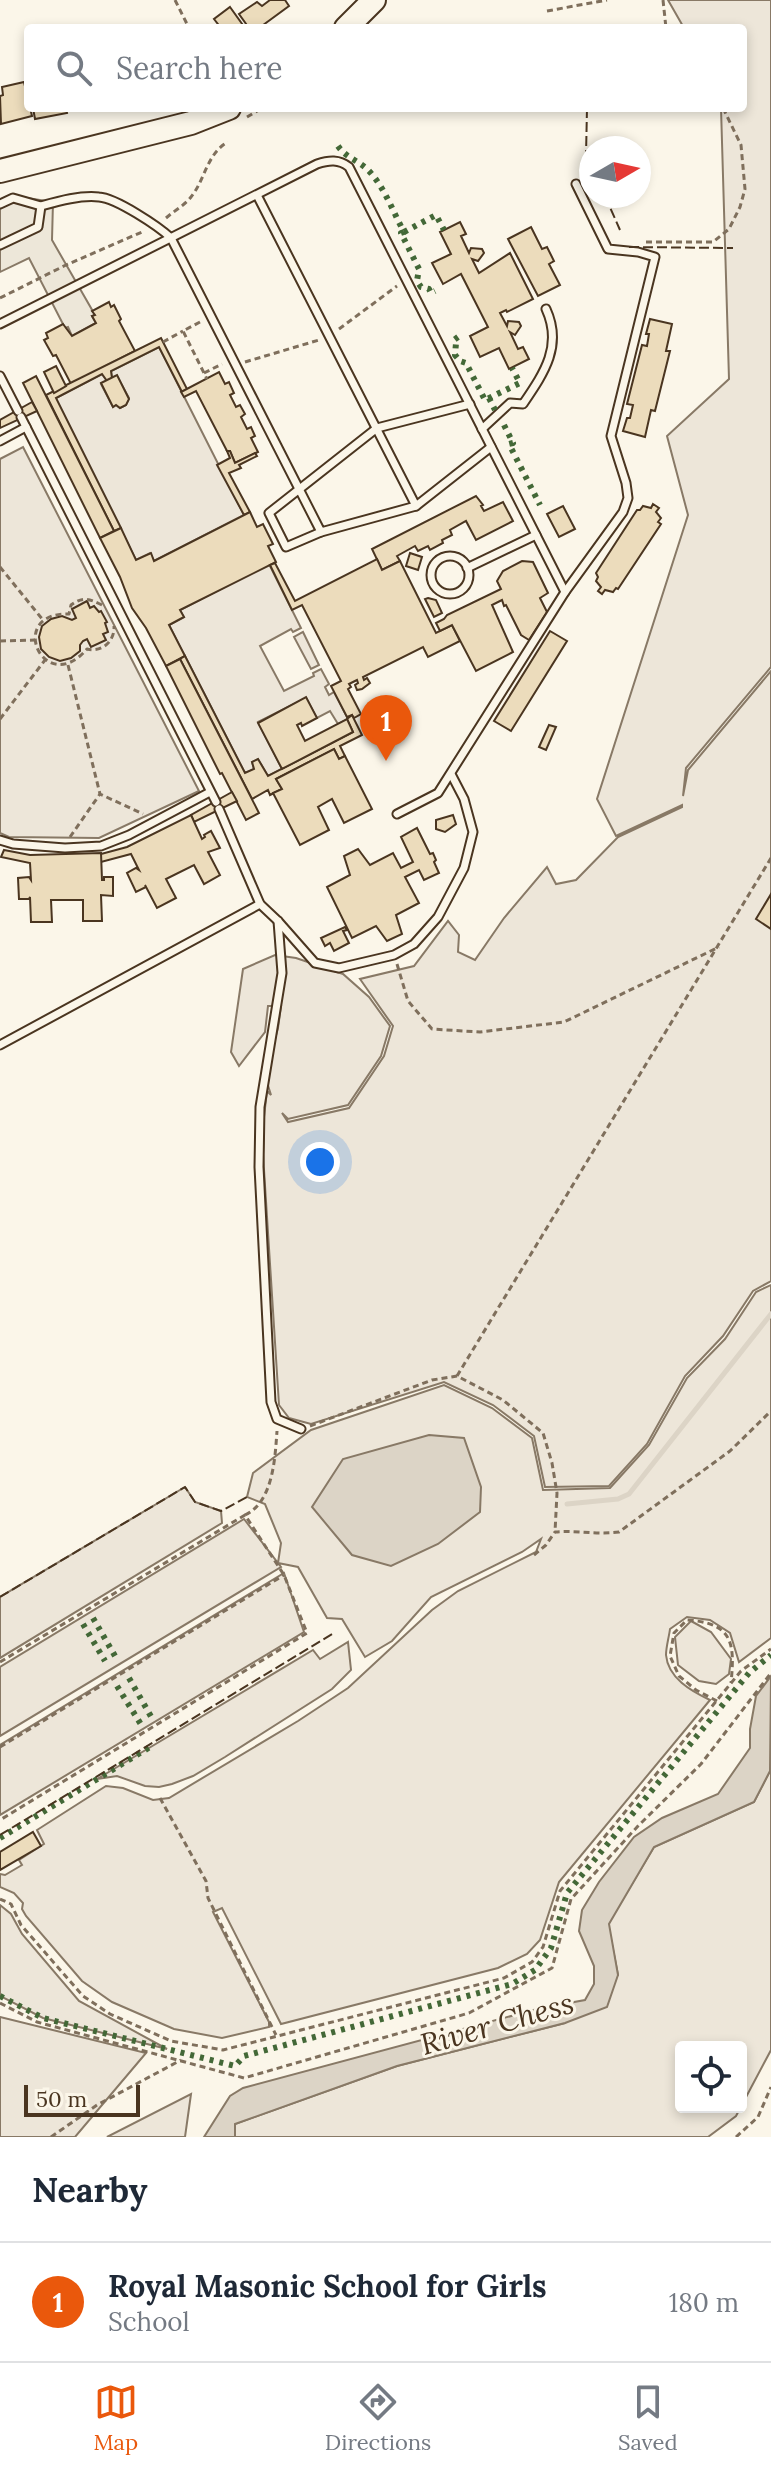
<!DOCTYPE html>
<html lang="en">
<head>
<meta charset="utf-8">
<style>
	body { margin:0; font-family:Lora,serif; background:#f2f2f3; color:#1f2937 }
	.controls { position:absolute; right:24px; bottom:24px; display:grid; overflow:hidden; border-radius:8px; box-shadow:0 4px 12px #0003 }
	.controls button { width:72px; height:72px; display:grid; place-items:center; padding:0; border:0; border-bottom:2px solid #e0e1e3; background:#fff; color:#1f2937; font:40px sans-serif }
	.compass { position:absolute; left:579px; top:136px; width:72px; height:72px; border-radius:50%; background:#fff; box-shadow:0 4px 12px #0003; rotate:81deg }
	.scale { position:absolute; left:24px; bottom:20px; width:116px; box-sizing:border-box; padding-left:8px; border:4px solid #4a3520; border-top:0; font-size:22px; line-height:28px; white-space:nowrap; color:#4a3520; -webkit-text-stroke:6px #fbf6e9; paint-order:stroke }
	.you { position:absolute; left:320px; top:1162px; width:28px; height:28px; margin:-20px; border:6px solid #fff; border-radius:50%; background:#1a73e8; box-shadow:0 0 0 12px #1a73e833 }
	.badge { display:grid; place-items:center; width:52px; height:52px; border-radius:50%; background:#ea580c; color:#fff; font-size:26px; font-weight:700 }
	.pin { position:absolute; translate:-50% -66px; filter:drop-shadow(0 2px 4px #0008) }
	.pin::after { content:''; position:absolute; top:42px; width:28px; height:24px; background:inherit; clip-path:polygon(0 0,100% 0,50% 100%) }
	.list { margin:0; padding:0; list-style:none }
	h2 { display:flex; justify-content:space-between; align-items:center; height:104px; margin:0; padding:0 32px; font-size:34px }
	h2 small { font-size:26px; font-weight:400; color:#747a83 }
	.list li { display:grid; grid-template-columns:52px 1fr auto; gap:24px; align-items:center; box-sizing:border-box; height:120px; padding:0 32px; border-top:2px solid #e0e1e3 }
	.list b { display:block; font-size:30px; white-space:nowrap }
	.list p { margin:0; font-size:26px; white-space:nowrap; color:#747a83 }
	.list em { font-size:26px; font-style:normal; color:#747a83 }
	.icon { flex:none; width:44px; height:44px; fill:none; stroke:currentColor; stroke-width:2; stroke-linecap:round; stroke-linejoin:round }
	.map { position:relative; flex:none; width:771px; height:2137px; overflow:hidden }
	.search { position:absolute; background:#fff; box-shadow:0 4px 12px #0003; left:24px; right:24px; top:24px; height:88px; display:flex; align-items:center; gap:20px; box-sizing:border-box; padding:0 28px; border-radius:8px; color:#747a83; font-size:30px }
	.sheet { height:224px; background:#fff }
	nav { display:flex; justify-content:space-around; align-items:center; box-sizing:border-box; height:112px; border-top:2px solid #e0e1e3; background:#fff; font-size:22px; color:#747a83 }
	nav a { display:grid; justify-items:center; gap:4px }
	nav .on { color:#ea580c }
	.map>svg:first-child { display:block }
</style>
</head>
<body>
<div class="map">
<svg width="771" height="2137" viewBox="0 0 771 2137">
	<rect width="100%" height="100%" fill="#fbf6e9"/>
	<g fill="#ede6d9" stroke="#887966" stroke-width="2" fill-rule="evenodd">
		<polygon points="668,0 771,0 771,667 686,768 683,796 688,770 771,671 771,1281 753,1291 723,1336 685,1376 647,1444 609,1486 545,1487 534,1436 493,1405 444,1382 311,1424 289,1418 279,1405 263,1154 264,1117 267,1091 271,1095 265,1076 278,1028 281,1006 268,1006 265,1032 239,1066 231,1052 243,969 275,955 296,958 343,974 369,997 390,1026 381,1056 348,1105 288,1119 282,1113 288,1122 349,1108 384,1056 393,1026 360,979 414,966 448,921 459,935 458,952 475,960 504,918 547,867 556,884 576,880 618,837 682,807 682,805 616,836 597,799 688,515 667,436 729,379 721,108 743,108 743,28 684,28"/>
		<polygon points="159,347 244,515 154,561 150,553 136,560 56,401 56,398 102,374 107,381 101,384 113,407 116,405 120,408 126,405 129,398 117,376 112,378 111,371"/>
		<polygon points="23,447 199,791 99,838 9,837 0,833 0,459"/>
		<polygon points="269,564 301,628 293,632 291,629 260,646 284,691 314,676 313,673 321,669 329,684 325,687 329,695 334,692 348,719 338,724 330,711 317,718 306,698 258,722 282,769 268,776 258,759 252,762 254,769 245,773 169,625 184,617 180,610"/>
		<polygon points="303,632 319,665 311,669 294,637"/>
		<path d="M771,1285v353l-32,24 -9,-29 -20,-13 -23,-3 -17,12c-1,8 -4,18 -4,26 2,23 25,36 44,45l-151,182 -19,58 -13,14 -29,14 -217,56 -59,-116 -9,4 56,110v5l-47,11 -48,-9 -62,-27 -30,-21 -56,-65 -4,-7 1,-6 -9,-10 -14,-6v-13l5,1 17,-10 -3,-5 25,-16 -7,-14 69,-44 17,2 30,12 16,-2 129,-77 50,-33 84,-78 26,-19 78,-39 5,-13 -19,13 -91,45 -39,44 -27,16 -23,-38 -15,-1 -29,-51 -20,-4 3,4 -281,169v-69l244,-148 34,44 3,-20 -16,-39 -18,-7 6,-24 58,-43 133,-45 48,23 40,30 11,52 67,-2 39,-43 38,-67 38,-39 31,-47z"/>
		<polygon points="185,1487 195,1502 221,1511 222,1523 0,1658 0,1597"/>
		<polygon points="284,1573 304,1632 0,1815 0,1745"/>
		<polygon points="691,1621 711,1632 731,1659 729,1674 716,1684 699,1681 678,1665 675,1637"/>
		<polygon points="348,1642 351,1670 332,1689 225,1757 193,1776 172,1784 159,1787 145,1786 117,1776 97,1779 313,1650 320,1659"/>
		<path d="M771,1763v287l-35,66 -28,21h-473v-13l162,-58 168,-43 53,-48 -10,-51 46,-77 100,-45 16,-31zM681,2047h60v60h-60z"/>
		<polygon points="0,1905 11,1914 22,1934 79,2001 167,2049 43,2018 0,1996"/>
		<polygon points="0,2017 146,2053 75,2137 0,2137"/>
		<polygon points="191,2094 185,2137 107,2137"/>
	</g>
	<polygon fill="#ede7d9" stroke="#887966" stroke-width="2" points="15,196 53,202 52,240 95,315 92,316 96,323 72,336 68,327 65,328 29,258 0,272 0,202"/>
	<g fill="#dcd4c6" stroke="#887966" stroke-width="2">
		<polygon points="429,1435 464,1438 481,1487 480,1512 438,1544 391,1566 352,1555 312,1507 343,1459"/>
		<polygon points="771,1676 770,1771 754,1802 654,1847 609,1924 618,1975 607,2007 565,2023 397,2066 235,2124 235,2137 204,2137 230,2096 243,2088 541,2008 585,2000 594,1984 594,1966 579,1931 582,1910 599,1882 634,1837 662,1818 718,1794 750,1748 750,1729 756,1696"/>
	</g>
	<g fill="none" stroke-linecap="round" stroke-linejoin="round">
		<polyline stroke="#dcd4c6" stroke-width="5" points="567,1504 618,1499 629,1494 771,1314"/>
	</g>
	<g fill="#ecdcbc" stroke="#4a3520" stroke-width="2">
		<polygon points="270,0 285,0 289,6 259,28 249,28 239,14 257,2 262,6"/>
		<polygon points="230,7 245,28 221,28 214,19"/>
		<polygon points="24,82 32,116 1,124 0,96 3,95 2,87"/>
		<polygon points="33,108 66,108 67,113 35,119"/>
		<polygon points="460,222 466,234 461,236 469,253 471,248 482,249 484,253 478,261 472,259 479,273 510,253 533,299 507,312 506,310 500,313 507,326 508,321 519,322 521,326 515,335 510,332 518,349 523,347 529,359 509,369 499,348 480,357 470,336 488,327 461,274 443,284 432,263 451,254 440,232"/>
		<polygon points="531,227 542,249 547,247 554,261 549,264 560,285 538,296 508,239"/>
		<polygon points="109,302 111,307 114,305 121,319 119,321 135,351 71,384 56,355 53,356 44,340 48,338 46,333 63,324 72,336 96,323 92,316 95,315 92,311"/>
		<polygon points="650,319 672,324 666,351 670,351 655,411 651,410 645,437 623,431 627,418 630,418 633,405 627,404 642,345 647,346 649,334 646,334"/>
		<polygon points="161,338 187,389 182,392 159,347 111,371 112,378 107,381 102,374 56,398 121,528 114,531 46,395"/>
		<polygon points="56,366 66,386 54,393 44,372"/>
		<polygon points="219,372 225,384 229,382 234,393 230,395 236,407 240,405 245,414 241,417 247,429 251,427 255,436 251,438 258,452 235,463 230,451 227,451 196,391 184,397 181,392"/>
		<polygon points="117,375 129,399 126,405 120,408 116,405 113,407 101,383"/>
		<polygon points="36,376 114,531 100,538 23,383"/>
		<polygon points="32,402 37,411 0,428 0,420"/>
		<polygon points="227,451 230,451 235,463 255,453 257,456 239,465 241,468 229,473 250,512 244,515 217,465 230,458"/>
		<polygon points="476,496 483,505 481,506 484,511 503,502 513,521 476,540 466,521 450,530 452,535 442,540 443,543 430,550 428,546 418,551 415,546 397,556 400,561 382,570 372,549"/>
		<polygon points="653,504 659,508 656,512 661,518 658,522 661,524 618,589 616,588 613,592 605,590 602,594 598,591 601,587 596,581 598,577 596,573 637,510 640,510 643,506 651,508"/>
		<polygon points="563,506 575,529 559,537 547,514"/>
		<polygon points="250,512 257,527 263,524 273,544 268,546 276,562 180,610 184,617 169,625 185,656 166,666 146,628 132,608 120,577 100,538 121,528 136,560 151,553 154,561"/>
		<polygon points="410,553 422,557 418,570 406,566"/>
		<polygon points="377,559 382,570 400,561 436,633 452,625 460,641 428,657 423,647 363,677 364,680 367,678 370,683 362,689 357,690 355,685 358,683 357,680 349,684 351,687 348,689 361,714 354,718 352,715 347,717 331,686 341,681 302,605 292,610 270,565 275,563 295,601"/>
		<polygon points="522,561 533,562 548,593 540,598 547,612 529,640 521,635 506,605 504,606 502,600 492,605 513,652 476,671 452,625 440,631 436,623 444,619 447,615 501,589 497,581 503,571"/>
		<polygon points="428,598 436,600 442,613 434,617 425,599"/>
		<polygon points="87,601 90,608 94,606 99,612 101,611 107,622 105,623 108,632 103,634 106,640 91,647 87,639 83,641 80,645 80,651 71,658 60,661 49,657 41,649 39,637 42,626 51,619 62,616 72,620 76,618 72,609"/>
		<polygon points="550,631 567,641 511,731 494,721"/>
		<polygon points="185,656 245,773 254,769 252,762 258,759 268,776 353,732 347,719 352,715 362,735 340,746 345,756 339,759 334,749 276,779 282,789 270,795 268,790 252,799 180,659"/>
		<polygon points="180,659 259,813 246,820 222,773 220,774 166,666"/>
		<polygon points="306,697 317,718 302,726 301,723 297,725 305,741 347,719 353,732 282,769 258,723"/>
		<polygon points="549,725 556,727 546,750 539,747"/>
		<polygon points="334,749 339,759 345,756 372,809 344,823 332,799 318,807 329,830 300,845 273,793 282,789 276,779"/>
		<polygon points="232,792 237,801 194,822 191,815"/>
		<polygon points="191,815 202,839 205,837 204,835 211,831 220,848 208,852 220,875 204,884 194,865 166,879 176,898 157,908 145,885 146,887 136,892 127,873 136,868 139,870 131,854 101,862 101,854 127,847"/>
		<polygon points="453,815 456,824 445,832 436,829 436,820"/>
		<polygon points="417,828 430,854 433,853 436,860 434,862 439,873 424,880 419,870 405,877 419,903 396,915 402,934 387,941 376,926 352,938 327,887 350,875 344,856 358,849 370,865 393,853 401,868 413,862 401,837"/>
		<polygon points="4,850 30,855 101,853 102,880 104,880 104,877 113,877 113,896 101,895 102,921 83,921 83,900 51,900 52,922 31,922 30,897 29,899 19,899 18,878 29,877 31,880 30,863 1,857"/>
		<polygon points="771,894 771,929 756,919"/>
		<polygon points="345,927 347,930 343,931 349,943 334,951 330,943 325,946 321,938"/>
		<polygon points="33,1832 41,1846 0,1870 0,1852"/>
	</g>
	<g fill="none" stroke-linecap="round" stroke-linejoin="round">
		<g stroke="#4a3520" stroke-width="11">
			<g id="lane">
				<polyline points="257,195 416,506"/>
				<polyline points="0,204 13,198 41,206"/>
				<path d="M0,245l38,-18 3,-21c18,-5 39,-11 58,-9 17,1 59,29 72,41l150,294 95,-26 75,-59"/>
				<path d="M0,324l317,-160c12,-4 22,-5 32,3l216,425 -127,201 -41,21"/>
				<polyline points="0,376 18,411"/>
				<polyline points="21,417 216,802"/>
				<path d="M482,429l28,-26 13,1c21,-31 40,-58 23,-95"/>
				<polyline points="0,441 26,427"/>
				<polyline points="321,532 286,547 269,513 377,428 470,404"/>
				<circle cx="450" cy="575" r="19"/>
				<polyline points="467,568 536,535"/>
				<polyline points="565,592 623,512 628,498 626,483 611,436 655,257 638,252 608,249 576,184"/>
				<polyline points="219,809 260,904 278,921 315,963 339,968 394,955 414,944 438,917 464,868 473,832 464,799 451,774"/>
				<polyline points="0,840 13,844 65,848 101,846 129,835 210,792"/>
				<polyline points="278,921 282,973 260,1107 259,1167 271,1402 277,1419 301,1429"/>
				<polyline points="0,1045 260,904"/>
			</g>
		</g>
		<g stroke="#4a3520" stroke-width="26">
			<g id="primary">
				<polyline points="346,28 374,0"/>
				<polyline points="0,171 191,123 229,108"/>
			</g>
		</g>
		<g stroke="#7f6f5c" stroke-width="3" stroke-dasharray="6 4" stroke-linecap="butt">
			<polyline points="175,0 189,28"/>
			<polyline points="663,0 666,28"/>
			<polyline points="547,11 607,0"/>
			<polyline points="247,117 262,108"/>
			<path d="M166,218c8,-7 19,-13 25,-21 14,-17 16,-44 37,-55"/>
			<polyline points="646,242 713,242 729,229 740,207 745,189 741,145 723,108"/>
			<polyline points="0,298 66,265 142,232"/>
			<polyline points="200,322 183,331 207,379"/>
			<polyline points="339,329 397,286"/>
			<polyline points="163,342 183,331"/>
			<polyline points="245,362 319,340"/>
			<polyline points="204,373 222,364"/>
			<polyline points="0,567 43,620"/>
			<path d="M102,605c-12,-6 -19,-9 -31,0l-2,9c-64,-2 -25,85 18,35 15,4 28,-8 27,-23"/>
			<polyline points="0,641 35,640"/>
			<polyline points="68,665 100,794 143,814"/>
			<polyline points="0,719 45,660"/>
			<polyline points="70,837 100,794"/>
			<polyline points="397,964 408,1001 432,1029 480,1032 564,1022 719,947"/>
			<polyline points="457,1376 771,858"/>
			<polyline points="310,1426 432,1380 457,1376 503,1400 543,1433 552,1463 557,1493 555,1532"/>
			<path d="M245,1515c28,-13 30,-56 32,-84"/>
			<path d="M534,1555l12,-10 9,-13c22,-2 41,3 64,0l111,-81 41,-40"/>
			<polyline points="0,1662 245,1515 284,1575 307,1633 0,1820"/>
			<path d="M717,1701l-21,-11 -17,-14 -9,-20 4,-23 13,-13c46,3 48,23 44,63"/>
			<polyline points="0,1747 284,1575"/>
			<polyline points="160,1798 206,1881 208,1898 276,2035"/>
			<polyline points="0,1899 11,1904 21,1925 83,1996 110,2014 171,2041 223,2050 504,1978 532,1962 543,1947 560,1891 741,1671 771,1649"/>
			<polyline points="0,2003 37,2022 244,2078 469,2013 552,1968 571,1899 638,1826 701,1764 771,1673"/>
			<polyline points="51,2137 97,2105 181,2060"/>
			<polyline points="736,2137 758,2117 771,2087"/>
		</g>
		<use href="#lane" stroke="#fbf6e9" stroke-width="7"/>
		<use href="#primary" stroke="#fbf6e9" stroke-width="22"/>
		<g stroke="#436837" stroke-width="6" stroke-dasharray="4 6" stroke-linecap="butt">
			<path d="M338,146c8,12 20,14 30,24 16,16 25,42 36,62l-3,1 18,36 -2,12 4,6 8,2 2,4 4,-2"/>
			<polyline points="404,232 436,215 444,230"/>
			<polyline points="458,337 454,340 456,343 455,355 460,361 466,363 485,400 520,383 512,368"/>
			<polyline points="489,398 495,410"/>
			<polyline points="504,425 513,443 509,444 540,505"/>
			<polyline points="93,1618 115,1656"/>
			<polyline points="83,1624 105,1661"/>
			<polyline points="129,1678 153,1720"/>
			<polyline points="117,1686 142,1726"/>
			<polyline points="0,1838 150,1747"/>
			<polyline points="0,1996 43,2018 235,2066 244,2056 512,1984 535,1970 551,1948 567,1893 749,1673 771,1655"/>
		</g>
		<g stroke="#4a3520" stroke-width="2" stroke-dasharray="10 4" stroke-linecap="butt">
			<polyline points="587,108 586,156 591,167"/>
			<polyline points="605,196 620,230"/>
			<polyline points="629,247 733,248"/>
			<polyline points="0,1597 185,1487 195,1502 221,1511 247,1497"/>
			<polyline points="0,1835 334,1633"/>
		</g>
	</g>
	<g text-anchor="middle" stroke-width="6" stroke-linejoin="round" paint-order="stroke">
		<g font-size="30" font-style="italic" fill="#4a3520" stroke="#fbf6e9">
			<text transform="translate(497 2024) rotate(-16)" y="10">River Chess</text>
		</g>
	</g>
</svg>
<div class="controls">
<button><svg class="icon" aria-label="locate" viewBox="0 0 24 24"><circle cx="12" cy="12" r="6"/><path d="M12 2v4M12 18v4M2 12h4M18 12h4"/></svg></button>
</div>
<svg class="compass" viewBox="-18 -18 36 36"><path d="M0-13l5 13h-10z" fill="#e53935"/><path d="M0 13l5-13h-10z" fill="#747a83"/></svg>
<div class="scale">50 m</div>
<div class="you"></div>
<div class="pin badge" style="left:386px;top:761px">1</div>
<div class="search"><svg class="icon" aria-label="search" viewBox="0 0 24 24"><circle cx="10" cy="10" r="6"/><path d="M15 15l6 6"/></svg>Search here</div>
</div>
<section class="sheet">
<h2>Nearby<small></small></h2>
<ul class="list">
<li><span class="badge">1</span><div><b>Royal Masonic School for Girls</b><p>School</p></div><em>180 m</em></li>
</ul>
</section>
<nav>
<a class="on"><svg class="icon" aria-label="map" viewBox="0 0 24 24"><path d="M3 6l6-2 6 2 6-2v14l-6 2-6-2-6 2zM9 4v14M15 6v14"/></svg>Map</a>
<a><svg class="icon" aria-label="directions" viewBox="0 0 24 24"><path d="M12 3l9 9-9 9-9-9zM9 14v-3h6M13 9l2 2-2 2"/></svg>Directions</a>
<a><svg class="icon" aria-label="saved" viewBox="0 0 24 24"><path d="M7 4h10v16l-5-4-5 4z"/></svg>Saved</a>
</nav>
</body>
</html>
